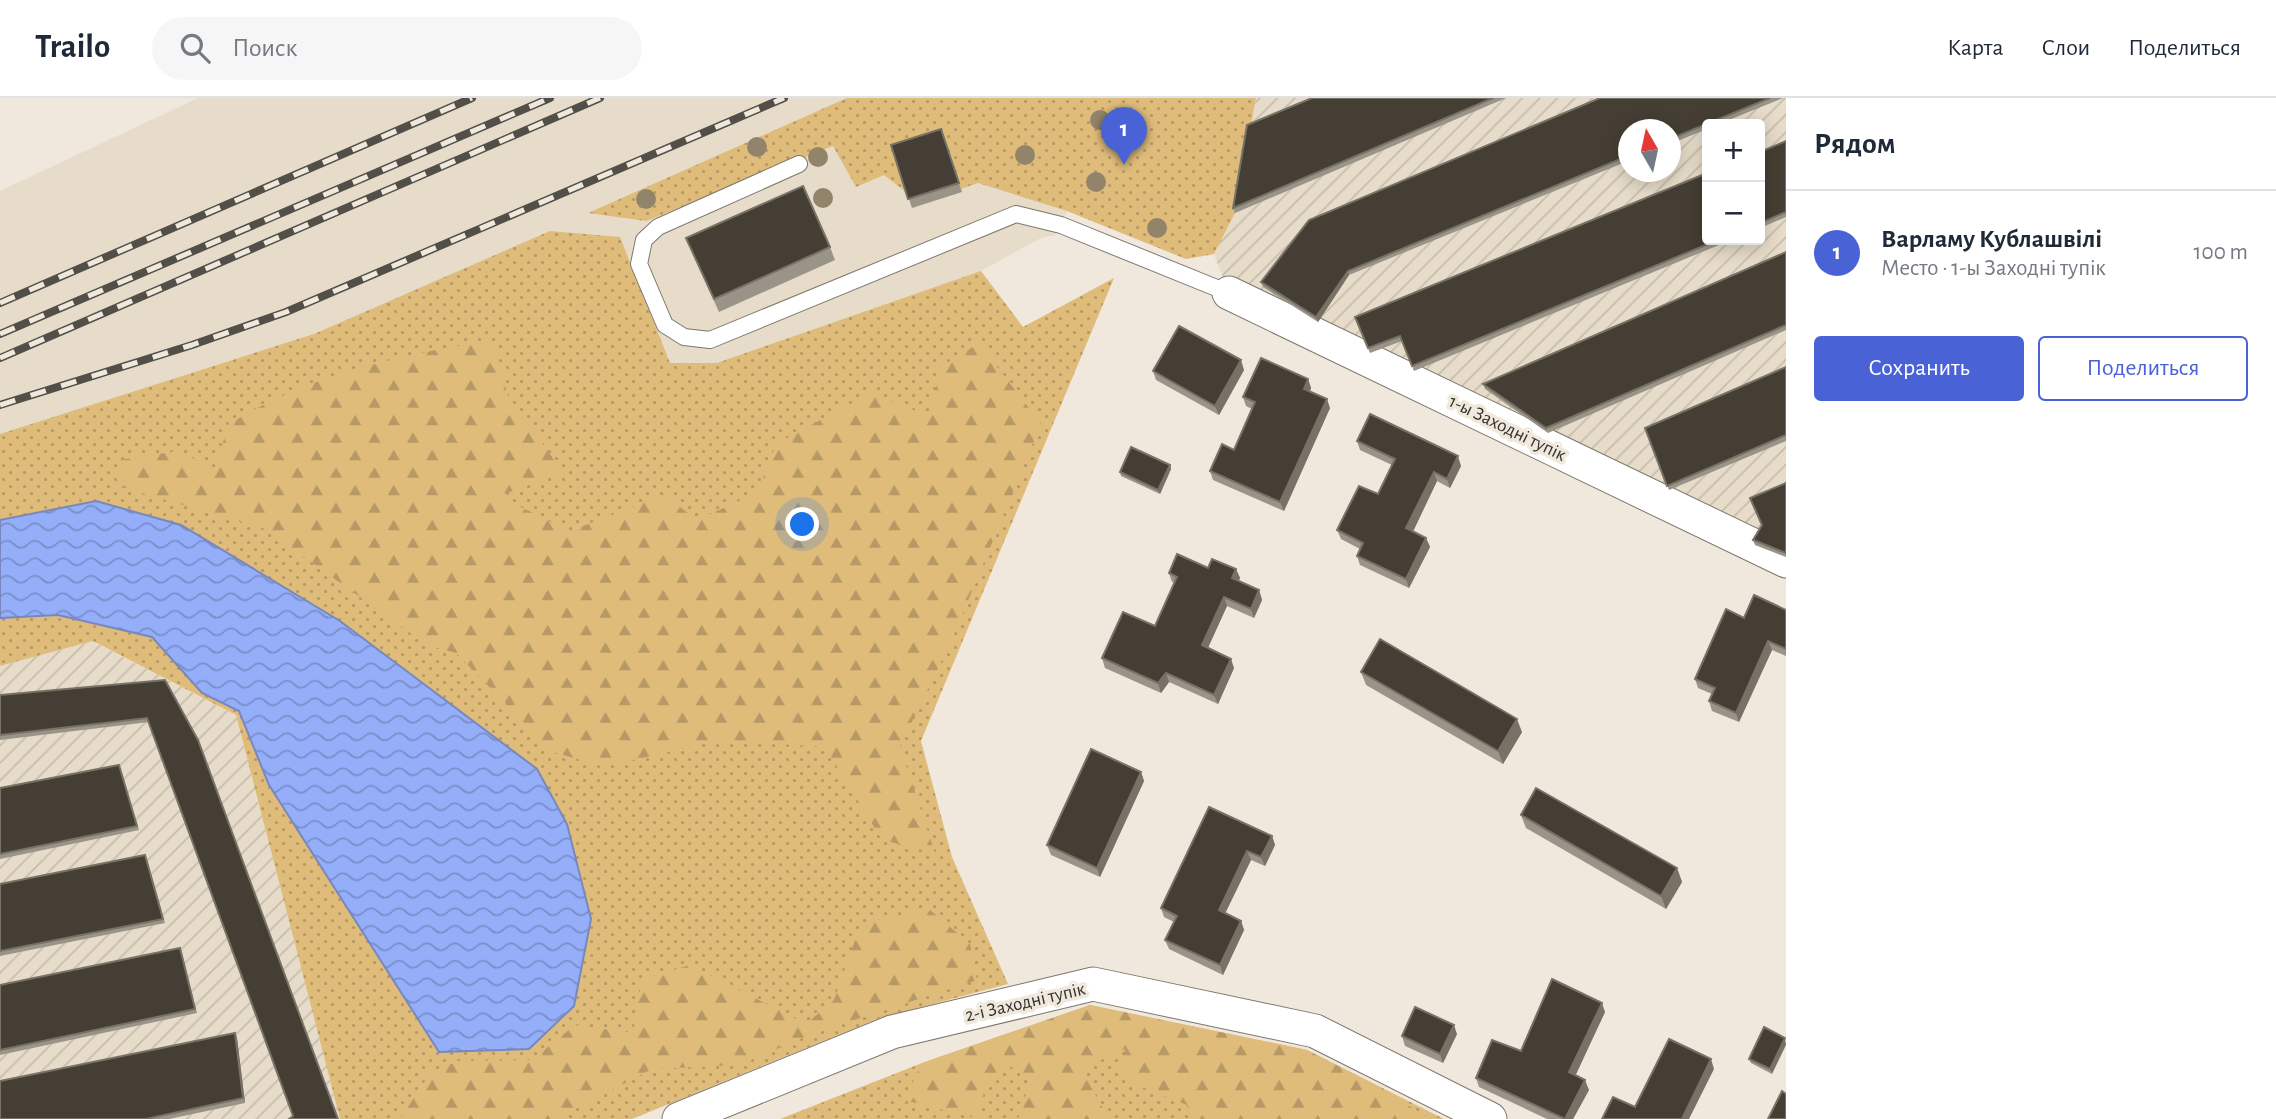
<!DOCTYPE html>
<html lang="ru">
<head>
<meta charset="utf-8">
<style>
	body { margin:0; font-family:"Alegreya Sans",sans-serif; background:#f6f6f7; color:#1f2937 }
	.controls { position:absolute; right:21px; top:21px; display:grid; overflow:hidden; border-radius:7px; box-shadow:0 4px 18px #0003 }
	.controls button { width:63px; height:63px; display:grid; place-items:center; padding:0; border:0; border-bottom:2px solid #e0e1e3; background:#fff; color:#1f2937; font:35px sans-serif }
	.compass { position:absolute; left:1618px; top:21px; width:63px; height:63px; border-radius:50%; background:#fff; box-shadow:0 4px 18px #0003; rotate:351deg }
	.you { position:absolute; left:803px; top:427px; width:24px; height:24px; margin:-18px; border:5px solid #fff; border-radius:50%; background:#1a73e8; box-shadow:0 0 0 10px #1a73e833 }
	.badge { display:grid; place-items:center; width:46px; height:46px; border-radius:50%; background:#4963d7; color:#fff; font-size:23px; font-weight:700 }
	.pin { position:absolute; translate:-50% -58px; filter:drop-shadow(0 2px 4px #0008) }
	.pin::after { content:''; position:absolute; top:37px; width:24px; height:21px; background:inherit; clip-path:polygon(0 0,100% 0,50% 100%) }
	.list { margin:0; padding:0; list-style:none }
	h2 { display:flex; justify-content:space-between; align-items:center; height:91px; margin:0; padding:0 28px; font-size:30px }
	h2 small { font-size:23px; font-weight:400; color:#747a83 }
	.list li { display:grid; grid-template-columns:46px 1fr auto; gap:21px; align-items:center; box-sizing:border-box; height:126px; padding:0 28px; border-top:2px solid #e0e1e3 }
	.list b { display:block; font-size:26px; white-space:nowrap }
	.list p { margin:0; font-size:23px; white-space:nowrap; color:#747a83 }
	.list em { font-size:23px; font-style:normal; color:#747a83 }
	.actions { display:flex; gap:14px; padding:21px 28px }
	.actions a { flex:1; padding:16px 0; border:2px solid #4963d7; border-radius:7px; text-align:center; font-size:24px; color:#4963d7 }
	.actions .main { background:#4963d7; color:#fff }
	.icon { flex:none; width:38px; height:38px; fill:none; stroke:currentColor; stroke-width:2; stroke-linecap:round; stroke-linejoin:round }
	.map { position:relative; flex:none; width:1786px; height:1021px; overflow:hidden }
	header { display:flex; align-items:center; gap:42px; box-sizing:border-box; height:98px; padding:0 35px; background:#fff; border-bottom:2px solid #e0e1e3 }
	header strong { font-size:33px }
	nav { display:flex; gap:38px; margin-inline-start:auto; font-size:24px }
	.search { width:490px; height:63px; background:#f6f6f7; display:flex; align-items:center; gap:18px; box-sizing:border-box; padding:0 24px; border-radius:38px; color:#747a83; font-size:26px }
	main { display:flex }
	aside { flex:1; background:#fff }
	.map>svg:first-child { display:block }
</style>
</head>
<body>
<header>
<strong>Trailo</strong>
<div class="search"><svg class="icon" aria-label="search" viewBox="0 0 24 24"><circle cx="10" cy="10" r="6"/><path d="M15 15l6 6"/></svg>Поиск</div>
<nav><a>Карта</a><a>Слои</a><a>Поделиться</a></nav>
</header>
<main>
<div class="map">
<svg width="1786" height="1021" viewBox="0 0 1786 1021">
	<defs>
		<pattern id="industrial-furrows" width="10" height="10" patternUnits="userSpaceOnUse" patternTransform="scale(1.75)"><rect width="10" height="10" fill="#e7dcc9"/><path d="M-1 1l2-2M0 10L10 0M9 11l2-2" fill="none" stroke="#c7bdad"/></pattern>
		<pattern id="grass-dots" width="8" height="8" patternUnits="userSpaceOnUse" patternTransform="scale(1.75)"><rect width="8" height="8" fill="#e0bc7b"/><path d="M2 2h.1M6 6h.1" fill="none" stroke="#b69965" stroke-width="1.8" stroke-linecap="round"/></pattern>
		<pattern id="forest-firs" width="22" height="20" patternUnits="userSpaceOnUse" patternTransform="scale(1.75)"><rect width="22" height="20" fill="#e0bc7b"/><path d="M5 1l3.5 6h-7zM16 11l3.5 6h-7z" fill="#b69965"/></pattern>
		<pattern id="water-waves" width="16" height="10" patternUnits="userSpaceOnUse" patternTransform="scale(1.75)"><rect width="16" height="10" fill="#95aefa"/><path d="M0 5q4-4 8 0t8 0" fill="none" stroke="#7a8ecb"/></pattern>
	</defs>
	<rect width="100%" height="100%" fill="#f0e8dc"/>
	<polygon fill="#e7dcc9" points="198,0 1256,0 1214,156 1186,161 1067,113 1055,137 1041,140 743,303 0,367 0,93"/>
	<g fill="url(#industrial-furrows)" fill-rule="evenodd">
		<path d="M1256,0h530v463l-557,-268 -15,-39 21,-41zM1707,26h53v116h-53zM1629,32h42v42h-42z"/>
		<polygon points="92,543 236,617 340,1021 0,1021 0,568"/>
	</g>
	<g fill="url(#grass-dots)">
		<polygon points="847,0 1256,0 1235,115 1214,156 1186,161 1067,113 978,85 920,105 884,77 856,89 833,48 646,123 588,115"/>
		<polygon points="550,133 620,139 670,265 717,265 981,173 1023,229 1114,180 921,643 952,759 1008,886 880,920 632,1021 340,1021 236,617 93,543 0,568 0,336 314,236"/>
		<polygon points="1090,907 1307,952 1444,1021 780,1021 922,965"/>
	</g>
	<g fill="url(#forest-firs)">
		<path d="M492,242l16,56 56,77 -66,23 72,35 94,-36 33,25 60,-27 19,-49 95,-51 60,24 8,-49 40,-25 62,81 -90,218 -51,104 35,107 -53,-13 -57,-93 -106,-7 -115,27 -51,-15 -97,-99 -29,-8 -162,-116 -144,-42 -2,-27 59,-9 37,18 13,-44c78,-50 174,-70 264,-85z"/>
		<polygon points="929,811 970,846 977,882 817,934 739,967 652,971 556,1021 400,1021 431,974 458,963 532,962 575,927 633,935 642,881 690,867 806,926 834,902 861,825"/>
		<polygon points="1090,907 1307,952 1370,984 1431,1021 1190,1021 1187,1007 1119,980 1125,951 1081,971 1109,1021 1018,1021 1031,981 1008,967 986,981 979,1021 904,1002 922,965"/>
	</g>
	<polygon fill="url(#water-waves)" stroke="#7888bc" stroke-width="2" points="96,403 181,427 340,523 537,671 567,726 591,821 574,908 529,951 439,954 269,687 239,613 202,595 152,539 58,517 0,520 0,422"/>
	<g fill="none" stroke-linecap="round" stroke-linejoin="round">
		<g stroke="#7d776c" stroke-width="18">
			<polyline id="service" points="799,66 658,129 644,142 639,166 665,227 684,239 710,242 1016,116 1061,127 1229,195"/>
		</g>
		<g stroke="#7d776c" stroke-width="35">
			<g id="minor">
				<polyline points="1229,195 1786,463"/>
				<polyline points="679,1021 892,934 1093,886 1315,933 1490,1021"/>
			</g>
		</g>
		<use href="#service" stroke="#fff" stroke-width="16"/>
		<use href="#minor" stroke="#fff" stroke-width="33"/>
		<g stroke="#524f49" stroke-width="8">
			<g id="rail">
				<polyline points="0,205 472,0"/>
				<polyline points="0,236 550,0"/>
				<polyline points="0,260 600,0"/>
				<polyline points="0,307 192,247 286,214 784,0"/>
			</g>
		</g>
		<use href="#rail" stroke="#f0e8dc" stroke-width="5" stroke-dasharray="16" stroke-linecap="butt"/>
	</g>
	<g fill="#92846b">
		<circle cx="1100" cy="22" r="10"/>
		<circle cx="757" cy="49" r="10"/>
		<circle cx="1025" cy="57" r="10"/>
		<circle cx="818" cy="59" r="10"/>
		<circle cx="1096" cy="84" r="10"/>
		<circle cx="823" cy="100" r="10"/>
		<circle cx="646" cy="101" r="10"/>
		<circle cx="1157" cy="130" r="10"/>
	</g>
	<g fill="#9a9388">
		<polygon points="1312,0 1506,0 1235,115 1233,110"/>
		<polygon points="1600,0 1783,0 1719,26 1707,26 1707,31 1670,46 1670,32 1628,32 1628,63 1349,177 1318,224 1263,189 1261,184"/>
		<polygon points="941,31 962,94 912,110 891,47"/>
		<polygon points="1786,43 1786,119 1760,130 1760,54"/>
		<polygon points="686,140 830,149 835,162 719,214"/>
		<polygon points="1707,142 1731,142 1414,273 1402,243 1370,255 1355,219"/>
		<polygon points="1786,154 1786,232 1548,335 1485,291 1483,286"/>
		<polygon points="1786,269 1786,343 1669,392 1645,330"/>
		<polygon points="1244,272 1219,317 1156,282 1153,273"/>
		<polygon points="1308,281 1311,290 1310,294 1330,310 1284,413 1213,382 1210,373 1234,352 1252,311 1246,308 1243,299"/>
		<polygon points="1357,343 1461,368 1450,390 1437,383 1413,433 1426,440 1430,449 1409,490 1360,467 1357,458 1360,451 1341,441 1337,432 1378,396 1392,367 1360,352"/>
		<polygon points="1170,367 1171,371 1160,396 1121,378 1120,374"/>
		<polygon points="1786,385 1786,459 1755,447 1753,442"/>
		<polygon points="1208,470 1236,471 1240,480 1238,483 1259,492 1262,502 1254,520 1227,508 1208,550 1234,570 1218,606 1169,584 1161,595 1105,570 1102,560 1155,528 1175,485 1172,484 1169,475"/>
		<polygon points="1786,512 1786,558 1772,552 1739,624 1712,613 1709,603 1712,596 1698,590 1695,581 1744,520"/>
		<polygon points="1361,574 1522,634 1503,666 1366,587"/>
		<polygon points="165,582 293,1018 149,624 0,642 0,597"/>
		<polygon points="119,667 139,732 0,761 0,690"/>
		<polygon points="1141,674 1144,683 1100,779 1051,757 1047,747"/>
		<polygon points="1209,709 1272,738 1275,747 1265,768 1251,762 1225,815 1241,823 1244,832 1223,877 1169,851 1165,842 1174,824 1164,819 1161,810"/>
		<polygon points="1521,717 1677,770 1682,784 1666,811 1526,730"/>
		<polygon points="147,762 165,825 0,858 0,786"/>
		<polygon points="182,855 197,915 0,957 0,887"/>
		<polygon points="1605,914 1575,977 1589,992 1573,1021 1547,1021 1479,989 1476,980 1521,953"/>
		<polygon points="1764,929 1772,976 1751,965 1749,961"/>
		<polygon points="235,935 237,940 245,1005 169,1021 0,1021"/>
		<polygon points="1457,936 1443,965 1405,948 1402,938"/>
	</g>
	<g fill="#787166">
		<polygon points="1348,173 1349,177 1318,224 1316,219"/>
		<polygon points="1241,262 1244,272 1219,317 1215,308"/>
		<polygon points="1308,281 1311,290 1307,300 1304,291"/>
		<polygon points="1327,301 1330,310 1284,413 1280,404"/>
		<polygon points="1458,358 1461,368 1450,390 1447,381"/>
		<polygon points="1170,367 1171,371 1160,396 1158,392"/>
		<polygon points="1434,374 1437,383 1410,440 1406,430"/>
		<polygon points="1426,440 1430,449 1409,490 1406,481"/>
		<polygon points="1236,471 1240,480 1236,489 1232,480"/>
		<polygon points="1259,492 1262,502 1254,520 1251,511"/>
		<polygon points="1224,499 1227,508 1205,556 1202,547"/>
		<polygon points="1768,543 1772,552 1739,624 1736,615"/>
		<polygon points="1231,561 1234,570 1218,606 1214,597"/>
		<polygon points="1166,575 1169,584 1161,595 1158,585"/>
		<polygon points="1517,621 1522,634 1503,666 1498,653"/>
		<polygon points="1141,674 1144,683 1100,779 1097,770"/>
		<polygon points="1272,738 1275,747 1265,768 1261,759"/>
		<polygon points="1247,753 1251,762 1222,822 1219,812"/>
		<polygon points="1677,770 1682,784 1666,811 1661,798"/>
		<polygon points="1241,823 1244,832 1223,877 1220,867"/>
		<polygon points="1602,905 1605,914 1573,983 1569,974"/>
		<polygon points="1454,927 1457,936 1443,965 1440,956"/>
		<polygon points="235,935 237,940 245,1005 243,1000"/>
		<polygon points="1785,940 1786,947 1772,976 1770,971"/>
		<polygon points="1711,961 1714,971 1689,1021 1682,1021"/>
		<polygon points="1585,982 1589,992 1573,1021 1565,1021"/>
	</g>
	<g fill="#443e34" stroke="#787166" stroke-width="2">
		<polygon points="1312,0 1493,0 1233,110 1247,27"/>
		<polygon points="1600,0 1770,0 1670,41 1670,32 1628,32 1628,58 1348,173 1316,219 1261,184 1309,122"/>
		<polygon points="941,31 959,85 908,101 891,47"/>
		<polygon points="1786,43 1786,114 1760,125 1760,54"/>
		<polygon points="1707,75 1707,142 1718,142 1412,268 1400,238 1368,250 1355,219"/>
		<polygon points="803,88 830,149 714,201 686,140"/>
		<polygon points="1786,154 1786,227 1546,330 1483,286"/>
		<polygon points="1179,228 1241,262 1215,308 1153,273"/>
		<polygon points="1261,260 1308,281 1304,291 1327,301 1280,404 1210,373 1222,346 1234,352 1255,304 1243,299"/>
		<polygon points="1786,269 1786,337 1667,388 1645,330"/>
		<polygon points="1370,316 1458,358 1447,381 1434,374 1406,430 1426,440 1406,481 1357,458 1363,445 1337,432 1359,388 1378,396 1395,361 1357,343"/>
		<polygon points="1131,349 1170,367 1158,392 1120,374"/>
		<polygon points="1786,385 1786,455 1753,442 1762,427 1750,400"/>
		<polygon points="1177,456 1208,470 1212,461 1236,471 1232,480 1259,492 1251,511 1224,499 1202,547 1231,561 1214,597 1166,575 1158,585 1102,560 1123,514 1155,528 1177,479 1169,475"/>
		<polygon points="1754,497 1786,512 1786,551 1768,543 1736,615 1709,603 1715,590 1695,581 1726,511 1744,520"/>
		<polygon points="1380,541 1517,621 1498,653 1361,574"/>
		<polygon points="165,582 198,642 338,1021 289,1021 293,1018 147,620 0,637 0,597"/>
		<polygon points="1091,651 1141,674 1097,770 1047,747"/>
		<polygon points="119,667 137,728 0,756 0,690"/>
		<polygon points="1536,690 1677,770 1661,798 1521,717"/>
		<polygon points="1209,709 1272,738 1261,759 1247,753 1219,812 1241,823 1220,867 1165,842 1177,818 1161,810"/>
		<polygon points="145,757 163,821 0,853 0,786"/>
		<polygon points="180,850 195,911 0,952 0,887"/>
		<polygon points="1552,881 1602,905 1569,974 1585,982 1565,1021 1476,980 1492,942 1521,953"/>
		<polygon points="1415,909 1454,927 1440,956 1402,938"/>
		<polygon points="1764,929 1785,940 1770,971 1749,961"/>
		<polygon points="235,935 243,1000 146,1021 0,1021 0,983"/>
		<polygon points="1669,941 1711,961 1682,1021 1602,1021 1613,999 1635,1009"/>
		<polygon points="1782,993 1786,996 1786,1021 1768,1021"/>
	</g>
	<g text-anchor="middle" stroke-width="7" stroke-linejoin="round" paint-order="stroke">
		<g font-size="19" fill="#33312c" stroke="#f0e8dc">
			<text transform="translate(1508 329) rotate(26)" y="7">1-ы Заходні тупік</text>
			<text transform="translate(1025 903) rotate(-13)" y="7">2-і Заходні тупік</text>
		</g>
	</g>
</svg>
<div class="controls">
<button>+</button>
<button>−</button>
</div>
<svg class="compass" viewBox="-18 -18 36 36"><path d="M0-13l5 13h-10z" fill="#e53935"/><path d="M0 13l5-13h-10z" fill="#747a83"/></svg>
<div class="you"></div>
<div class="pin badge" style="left:1124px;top:67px">1</div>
</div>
<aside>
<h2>Рядом<small></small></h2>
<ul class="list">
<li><span class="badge">1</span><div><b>Варламу Кублашвілі</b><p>Место · 1-ы Заходні тупік</p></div><em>100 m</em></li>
</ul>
<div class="actions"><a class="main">Сохранить</a><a>Поделиться</a></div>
</aside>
</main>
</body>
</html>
